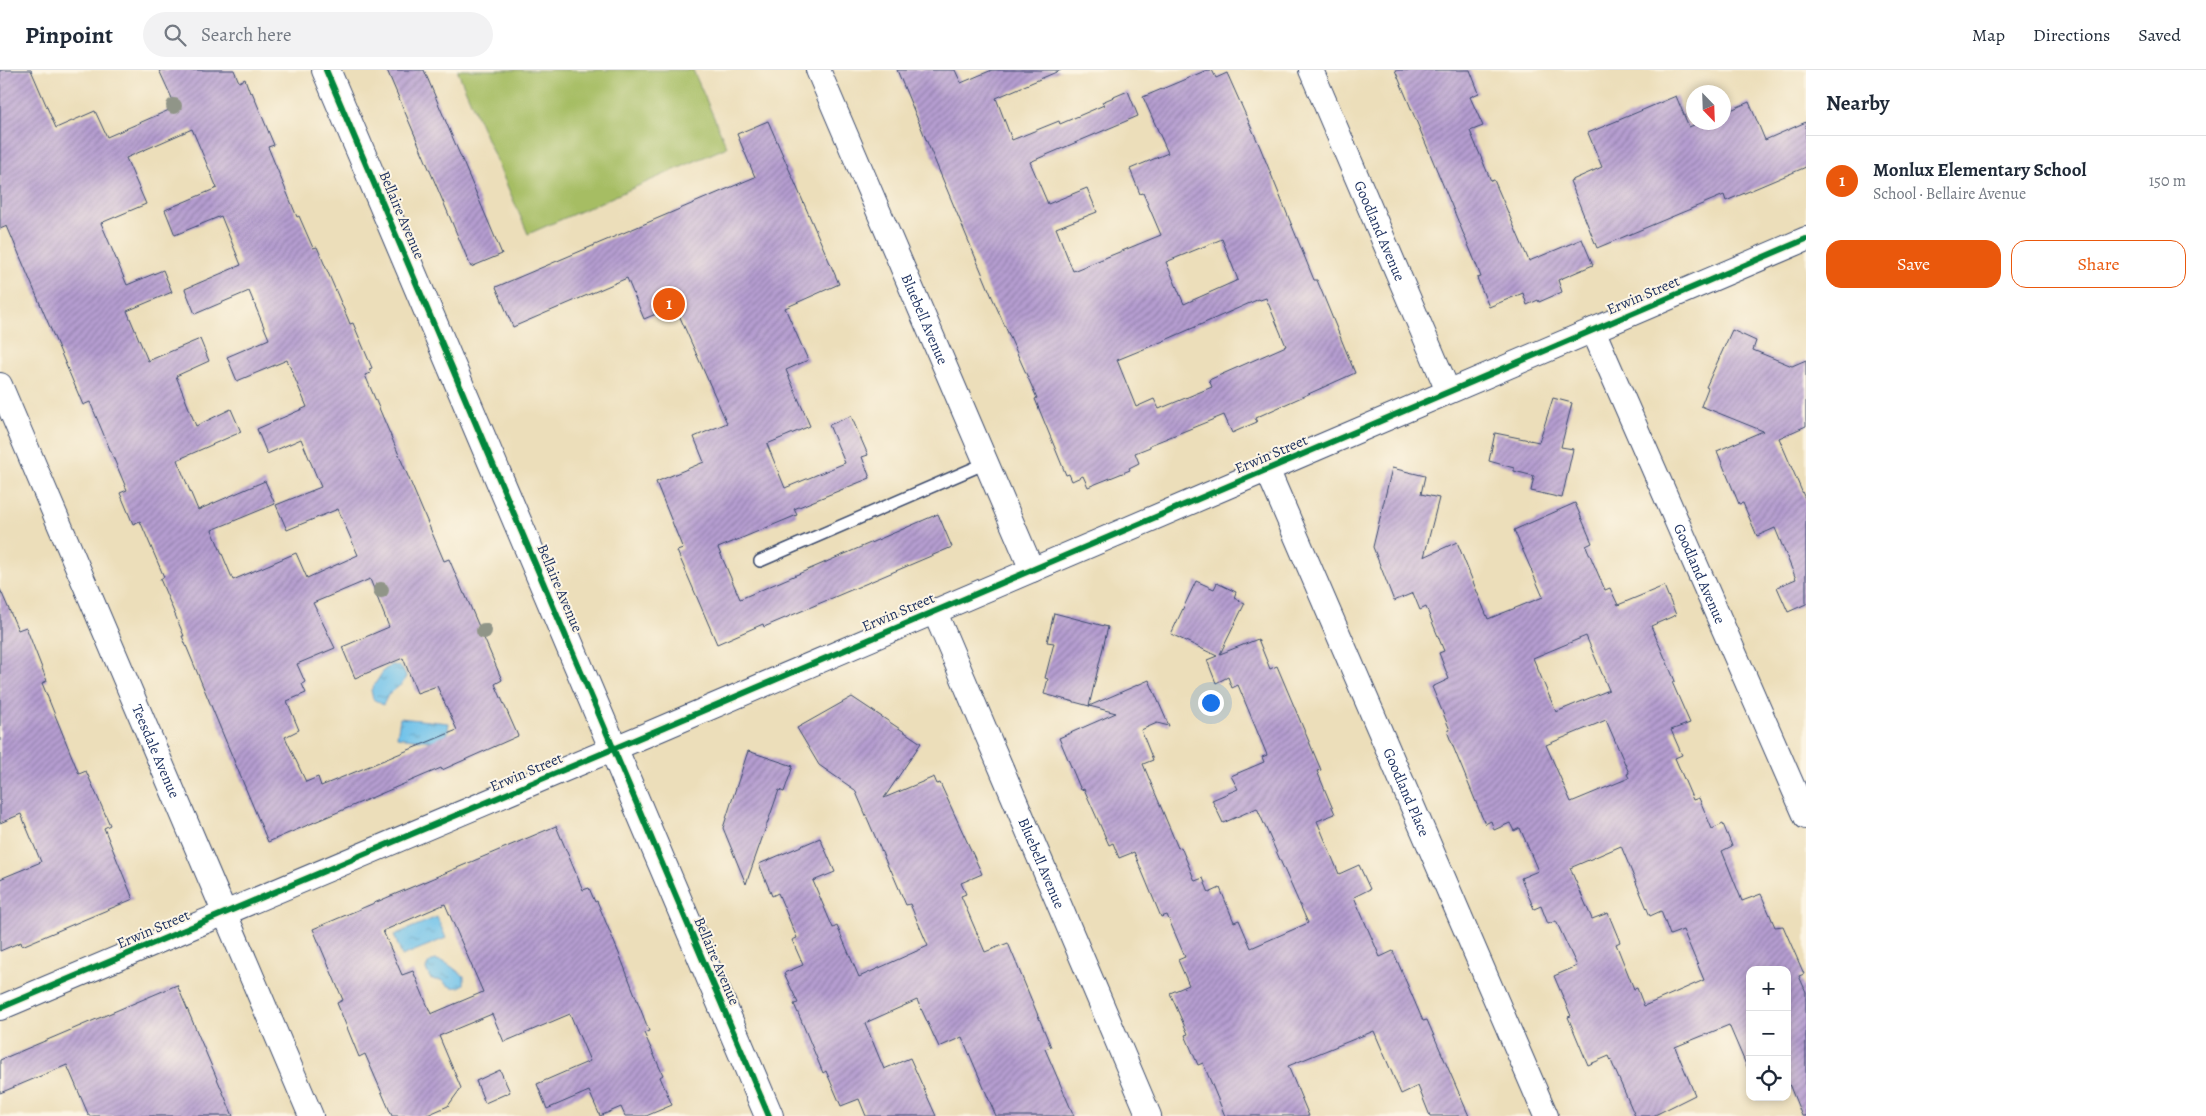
<!DOCTYPE html>
<html lang="en">
<head>
<meta charset="utf-8">
<style>
	body { margin:0; font-family:Alegreya,serif; background:#f2f2f3; color:#1f2937 }
	.controls { position:absolute; right:15px; bottom:15px; display:grid; overflow:hidden; border-radius:10px; box-shadow:0 2px 8px #0003 }
	.controls button { width:45px; height:45px; display:grid; place-items:center; padding:0; border:0; border-bottom:1px solid #e0e1e3; background:#fff; color:#1f2937; font:25px sans-serif }
	.compass { position:absolute; left:1686px; top:15px; width:45px; height:45px; border-radius:50%; background:#fff; box-shadow:0 2px 8px #0003; rotate:157deg }
	.you { position:absolute; left:1210px; top:632px; width:18px; height:18px; margin:-12px; border:4px solid #fff; border-radius:50%; background:#1a73e8; box-shadow:0 0 0 8px #1a73e833 }
	.badge { display:grid; place-items:center; width:32px; height:32px; border-radius:50%; background:#ea580c; color:#fff; font-size:16px; font-weight:700 }
	.pin { position:absolute; translate:-50% -50%; border:2px solid #fff; box-shadow:0 1px 5px #0006 }
	.list { margin:0; padding:0; list-style:none }
	h2 { display:flex; justify-content:space-between; align-items:center; height:65px; margin:0; padding:0 20px; font-size:21px }
	h2 small { font-size:16px; font-weight:400; color:#747a83 }
	.list li { display:grid; grid-template-columns:32px 1fr auto; gap:15px; align-items:center; box-sizing:border-box; height:90px; padding:0 20px; border-top:1px solid #e0e1e3 }
	.list b { display:block; font-size:19px; white-space:nowrap }
	.list p { margin:0; font-size:16px; white-space:nowrap; color:#747a83 }
	.list em { font-size:16px; font-style:normal; color:#747a83 }
	.actions { display:flex; gap:10px; padding:15px 20px }
	.actions a { flex:1; padding:11px 0; border:1px solid #ea580c; border-radius:15px; text-align:center; font-size:18px; color:#ea580c }
	.actions .main { background:#ea580c; color:#fff }
	.icon { flex:none; width:28px; height:28px; fill:none; stroke:currentColor; stroke-width:2; stroke-linecap:round; stroke-linejoin:round }
	.map { position:relative; flex:none; width:1806px; height:1046px; overflow:hidden }
	header { display:flex; align-items:center; gap:30px; box-sizing:border-box; height:70px; padding:0 25px; background:#fff; border-bottom:1px solid #e0e1e3 }
	header strong { font-size:24px }
	nav { display:flex; gap:28px; margin-inline-start:auto; font-size:18px }
	.search { width:350px; height:45px; background:#f2f2f3; display:flex; align-items:center; gap:12px; box-sizing:border-box; padding:0 18px; border-radius:28px; color:#747a83; font-size:19px }
	main { display:flex }
	aside { flex:1; background:#fff }
	.map>svg:first-child { display:block }
</style>
</head>
<body>
<header>
<strong>Pinpoint</strong>
<div class="search"><svg class="icon" aria-label="search" viewBox="0 0 24 24"><circle cx="10" cy="10" r="6"/><path d="M15 15l6 6"/></svg>Search here</div>
<nav><a>Map</a><a>Directions</a><a>Saved</a></nav>
</header>
<main>
<div class="map">
<svg width="1806" height="1046" viewBox="0 0 1806 1046">
	<defs>
		<pattern id="water-ripples" width="26" height="14" patternUnits="userSpaceOnUse" patternTransform="scale(1.25)"><rect width="26" height="14" fill="#6dc1ea"/><path d="M2 4q2-2 4 0t4 0M15 11q2-2 4 0t4 0" fill="none" stroke="#599dc1"/></pattern>
		<pattern id="building-hatch" width="6" height="6" patternUnits="userSpaceOnUse" patternTransform="scale(1.25)"><rect width="6" height="6" fill="#b59dd0"/><path d="M-1 1l2-2M0 6l6-6M5 7l2-2" fill="none" stroke="#9280ac"/></pattern>
	</defs>
	<rect width="100%" height="100%" fill="#fcf5e5"/>
	<filter id="ink" filterUnits="userSpaceOnUse"><feTurbulence type="fractalNoise" baseFrequency=".02" numOctaves="2"/><feDisplacementMap in="SourceGraphic" scale="10" xChannelSelector="R" yChannelSelector="G"/><feConvolveMatrix kernelMatrix="1 2 1 2 8 2 1 2 1" color-interpolation-filters="sRGB"/></filter>
	<filter id="wash" filterUnits="userSpaceOnUse"><feTurbulence type="fractalNoise" baseFrequency=".0096" numOctaves="4" result="noise"/><feDisplacementMap in="SourceGraphic" scale="20" xChannelSelector="R" yChannelSelector="G"/><feGaussianBlur stdDeviation="1.12" result="paint"/><feColorMatrix in="noise" values="0 0 0 0 0 0 0 0 0 0 0 0 0 0 0 0 0 1.4 0 .05"/><feComposite in="paint" operator="in"/></filter>
	<g filter="url(#wash)">
		<rect width="100%" height="100%" fill="#ecdeba"/>
		<polygon fill="#a6bd63" stroke="#607660" points="457,0 693,0 727,77 528,164"/>
		<g fill="url(#water-ripples)" stroke="#4478a4">
			<path d="M392,595c7,0 12,4 14,11l-3,7 -15,12 -5,10 -10,-6 -2,-9 13,-20z"/>
			<polygon points="400,648 449,653 446,673 397,667"/>
			<polygon points="437,847 446,868 402,886 394,865"/>
			<path d="M436,890c11,1 19,10 28,16v8c-8,7 -17,2 -23,-4h-6l-5,-2 -4,-9c2,-6 4,-8 10,-9z"/>
		</g>
		<g id="blocks">
			<g fill="url(#building-hatch)" fill-rule="evenodd">
				<path d="M0,0h31l25,58 39,-17 12,26 69,-30 -17,-37h75l5,12 6,-3 5,14 2,-1 22,53 -6,2 29,70 2,-1 14,32 4,-1 31,72 2,5 3,-1 19,45 -3,1 2,4 -6,2 79,186 5,-2 15,35h1l37,86 -7,4 23,52 -76,34 -1,-2 -173,74 -86,-206h2l-24,-57 4,-2 -24,-56 -7,3 -13,-31 7,-3 -37,-88 -7,3 -76,-179 -7,3zM192,59l25,59 -52,22 10,25 46,-19 20,49 -56,24 10,25 54,-23 20,48 -42,18 10,24 50,-21 20,47 -50,22 10,25 34,-15 20,48 -45,18 11,25 51,-21 20,46 -51,23 -11,-25 -63,27 -21,-50 63,-26 -10,-23 -67,29 -21,-50 64,-28 -10,-23 -35,17 -20,-50 33,-15 -9,-22 -52,22 -21,-50 45,-19 -9,-22 -36,15 -26,-62 45,-19 -20,-46zM370,509l19,48 -47,20 13,31 48,-20 14,35 20,-7 20,44 -136,56 -3,-9 -12,5 -21,-45 14,-7 -12,-29 19,-8 -4,-9 3,-2 -8,-18 38,-16 -22,-45z"/>
				<polygon points="387,0 424,0 502,184 471,197"/>
				<path d="M897,0h58l6,13 31,-13h69l-65,28 16,42 47,-19 1,3 44,-19 -2,-3 26,-11 10,25 -108,46 18,42 39,-16 10,24 -41,16 17,43 88,-36 -18,-42 -3,1 -10,-25 38,-16 -25,-56 64,-27h5l4,8 11,-5 33,74 54,133h3l38,93 -100,45 2,4 -25,11 -8,-18 -74,30v2l-15,6 4,10 -10,5 1,2 -42,17 -5,-11 -11,5 -3,-7 -3,1 -31,-76 2,-1 -45,-101zM1222,169l16,41 -54,24 -18,-42zM1266,228l20,48 -77,34 3,7 -53,22 -5,-10 -18,8 -19,-47 44,-18 98,-43 1,1z"/>
				<polygon points="1395,0 1470,0 1479,23 1470,27 1483,56 1470,61 1491,111 1494,110 1529,191 1582,169 1593,195 1558,210 1562,222 1539,232 1538,230 1527,235 1523,223 1489,237 1477,208 1481,207 1474,189"/>
				<polygon points="1676,26 1689,57 1701,52 1724,52 1724,43 1749,32 1765,70 1806,52 1806,97 1726,131 1724,125 1597,178 1570,111 1602,97 1588,63"/>
				<polygon points="768,51 839,214 785,238 808,290 786,300 810,356 767,374 785,418 845,393 829,355 851,346 868,385 862,387 870,408 794,439 797,445 718,478 740,529 938,444 952,477 764,557 763,554 717,574 677,481 683,479 656,412 704,392 694,367 727,353 675,236 644,249 627,208 513,257 496,217 755,107 737,64"/>
				<polygon points="1732,260 1756,271 1753,280 1792,296 1806,290 1806,356 1779,368 1806,431 1806,534 1788,542 1777,517 1796,509 1775,458 1757,466 1743,433 1739,434 1717,381 1763,361 1701,336 1708,318 1706,317"/>
				<polygon points="1553,328 1572,333 1561,377 1573,379 1562,428 1531,421 1534,406 1514,401 1514,398 1489,391 1495,363 1539,372"/>
				<path d="M1392,398l33,8 -4,18 18,4 -15,59 33,-15 31,77 55,-22 -29,-67 61,-27 17,40 -6,3 19,44 5,-2 8,17 46,-19 12,29 -25,11 24,55 -3,1 18,41 -19,7 11,25 -7,3 18,42 6,-2 13,31 11,-5 9,22 -10,5 20,50 19,-7 14,33 8,-1 21,48 -5,2 7,16v124h-4l-13,-32 -2,1v-115h-37v104l-21,-49 -54,22 20,48 -42,21h-18l-26,-60 -21,9 -20,-48 3,-1 -17,-40 23,-10 -21,-45 -8,3 -7,-18 -7,3 -13,-31 17,-7 -18,-43 -6,3 -4,-8 -16,7 -3,-9 -6,3 -33,-80 -5,-13 3,-1 -18,-43 17,-8 -10,-26 5,-2 -18,-44 -6,3 -7,-17 -19,8 -21,-54zM1586,566l23,54 -53,22 -23,-54zM1606,650l23,53 -2,1 2,4 -58,24 -25,-57zM1621,776l29,70 11,-5 9,24 13,-5 21,50 -60,26 -7,-18 -3,1 -18,-45 4,-2 -12,-29 -16,6 -22,-51z"/>
				<polygon points="1196,511 1214,519 1217,513 1236,522 1234,528 1245,533 1220,584 1258,569 1270,599 1277,596 1321,700 1317,701 1335,744 1317,751 1339,804 1359,795 1370,819 1354,827 1380,887 1393,881 1423,951 1427,950 1469,1046 1430,1046 1418,1016 1401,1024 1374,961 1288,996 1309,1046 1225,1046 1203,993 1198,995 1185,965 1188,964 1170,923 1189,915 1178,890 1185,887 1167,845 1161,847 1134,782 1119,788 1113,773 1109,775 1084,719 1081,720 1059,668 1116,643 1044,624 1048,609 1045,608 1054,573 1047,572 1054,543 1108,557 1089,636 1149,610 1169,656 1157,653 1141,660 1153,690 1143,694 1178,778 1181,777 1195,811 1203,808 1209,823 1220,818 1234,852 1239,850 1251,878 1308,853 1257,738 1223,753 1212,730 1238,719 1231,706 1264,692 1262,687 1267,685 1238,615 1232,618 1228,607 1216,613 1207,590 1217,586 1171,564"/>
				<polygon points="0,519 18,560 26,557 47,611 42,613 79,704 86,701 110,755 104,758 133,829 22,876 21,872 0,881 0,809 41,792 21,744 0,753"/>
				<polygon points="852,627 921,673 884,728 934,707 937,714 940,713 982,804 961,813 966,824 961,826 985,882 1008,873 1051,977 1045,979 1074,1046 996,1046 962,967 939,977 917,930 865,953 884,999 910,988 936,1046 866,1046 859,1029 841,1036 826,1001 823,1003 801,950 794,934 798,933 784,903 803,895 792,870 797,868 778,823 772,826 759,794 820,768 835,802 813,811 833,858 837,856 859,907 928,876 910,834 906,835 891,800 890,801 855,720 819,695 797,658"/>
				<polygon points="748,681 793,696 784,722 779,720 746,814 723,758"/>
				<path d="M556,756l27,64 6,-2 6,14 2,-1 23,55 29,75 -5,2 19,42 -3,2 12,28 -26,11h-21l-4,-9 -21,9 -11,-25 -42,18 -10,-25 53,-23 -20,-47 -66,28 -12,-28 -53,22 22,52 -13,18 -23,10h-33l-27,-62 -6,3 -22,-54 6,-3 -30,-71zM445,834l38,88 -52,22 -18,-43 -11,4 -19,-44z"/>
				<polygon points="177,915 233,1046 89,1046 67,995 0,1023 0,990"/>
				<polygon points="500,1000 510,1022 485,1033 476,1011"/>
			</g>
		</g>
	</g>
	<g filter="url(#ink)">
		<use href="#blocks" fill-opacity="0" stroke="#3a496c" stroke-width="1"/>
		<g fill="none" stroke-linecap="round" stroke-linejoin="round">
			<g stroke="#3a496c" stroke-width="14">
				<polyline id="service" points="760,491 986,393"/>
			</g>
			<g stroke="#3a496c" stroke-width="26">
				<g id="minor">
					<path id="s1" d="M818,0l214,500"/>
					<path id="s2" d="M1311,0l137,321"/>
					<path id="s3" d="M1593,260l213,487"/>
					<path id="s4" d="M0,315l311,731"/>
					<path id="s5" d="M1267,399l279,647"/>
					<path id="s6" d="M934,540l215,506"/>
					<polyline points="0,938 653,662 1806,169"/>
				</g>
			</g>
			<g stroke="#3a496c" stroke-width="30">
				<polyline id="tertiary" points="326,0 769,1046"/>
			</g>
			<use href="#service" stroke="#fff" stroke-width="11"/>
			<use href="#minor" stroke="#fff" stroke-width="24"/>
			<use href="#tertiary" stroke="#fff" stroke-width="28"/>
			<g stroke="#fcf5e5" stroke-width="9">
				<g id="cycleway">
					<polyline points="326,0 769,1046"/>
					<polyline points="0,938 653,662 1806,169"/>
				</g>
			</g>
			<use href="#cycleway" stroke="#00873e" stroke-width="6"/>
		</g>
		<g fill="#909588">
			<circle cx="174" cy="36" r="8"/>
			<circle cx="381" cy="520" r="8"/>
			<circle cx="484" cy="561" r="8"/>
		</g>
	</g>
	<g text-anchor="middle" stroke-width="4" stroke-linejoin="round" paint-order="stroke">
		<g font-size="15" fill="#1b2f5e" stroke="#fcf5e5">
			<text transform="translate(402 145) rotate(67)" y="5">Bellaire Avenue</text>
			<text dy="5" stroke="none"><textPath href="#s2" startOffset="175">Goodland Avenue</textPath></text>
			<text transform="translate(1643 225) rotate(-23)" y="5">Erwin Street</text>
			<text dy="5" stroke="none"><textPath href="#s1" startOffset="271">Bluebell Avenue</textPath></text>
			<text transform="translate(1271 384) rotate(-23)" y="5">Erwin Street</text>
			<text dy="5" stroke="none"><textPath href="#s3" startOffset="266">Goodland Avenue</textPath></text>
			<text transform="translate(560 518) rotate(67)" y="5">Bellaire Avenue</text>
			<text transform="translate(898 542) rotate(-23)" y="5">Erwin Street</text>
			<text dy="5" stroke="none"><textPath href="#s4" startOffset="398">Teesdale Avenue</textPath></text>
			<text transform="translate(526 702) rotate(-23)" y="5">Erwin Street</text>
			<text dy="5" stroke="none"><textPath href="#s5" startOffset="352">Goodland Place</textPath></text>
			<text dy="5" stroke="none"><textPath href="#s6" startOffset="275">Bluebell Avenue</textPath></text>
			<text transform="translate(153 859) rotate(-23)" y="5">Erwin Street</text>
			<text transform="translate(717 891) rotate(67)" y="5">Bellaire Avenue</text>
		</g>
	</g>
</svg>
<div class="controls">
<button>+</button>
<button>−</button>
<button><svg class="icon" aria-label="locate" viewBox="0 0 24 24"><circle cx="12" cy="12" r="6"/><path d="M12 2v4M12 18v4M2 12h4M18 12h4"/></svg></button>
</div>
<svg class="compass" viewBox="-18 -18 36 36"><path d="M0-13l5 13h-10z" fill="#e53935"/><path d="M0 13l5-13h-10z" fill="#747a83"/></svg>
<div class="you"></div>
<div class="pin badge" style="left:669px;top:234px">1</div>
</div>
<aside>
<h2>Nearby<small></small></h2>
<ul class="list">
<li><span class="badge">1</span><div><b>Monlux Elementary School</b><p>School · Bellaire Avenue</p></div><em>150 m</em></li>
</ul>
<div class="actions"><a class="main">Save</a><a>Share</a></div>
</aside>
</main>
</body>
</html>
